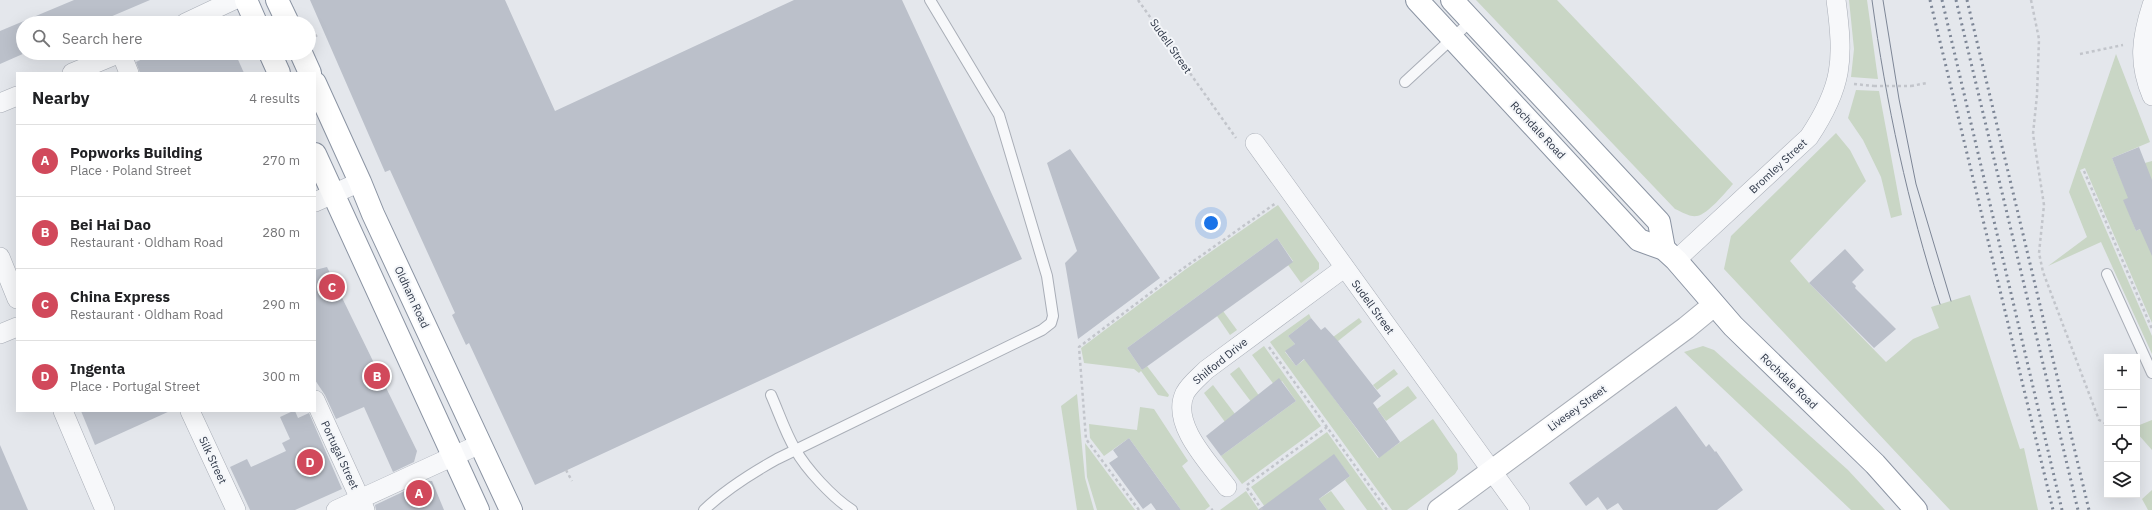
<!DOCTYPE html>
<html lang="en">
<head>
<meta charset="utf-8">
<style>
	body { margin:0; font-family:"IBM Plex Sans",sans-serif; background:#f2f2f2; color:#202124 }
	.controls { position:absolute; right:12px; bottom:12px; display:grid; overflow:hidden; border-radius:0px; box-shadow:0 4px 16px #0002 }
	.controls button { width:36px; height:36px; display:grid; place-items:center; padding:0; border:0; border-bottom:1px solid #e0e0e0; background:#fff; color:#202124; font:20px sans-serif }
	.you { position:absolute; left:1211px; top:223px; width:14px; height:14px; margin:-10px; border:3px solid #fff; border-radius:50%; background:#1a73e8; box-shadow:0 0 0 6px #1a73e833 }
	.badge { display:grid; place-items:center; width:26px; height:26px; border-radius:50%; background:#d1495b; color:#fff; font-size:13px; font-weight:700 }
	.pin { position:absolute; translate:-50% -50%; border:2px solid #fff; box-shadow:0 1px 4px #0006 }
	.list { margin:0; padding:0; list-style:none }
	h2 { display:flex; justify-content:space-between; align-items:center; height:52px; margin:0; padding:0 16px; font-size:17px }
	h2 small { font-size:13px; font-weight:400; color:#757577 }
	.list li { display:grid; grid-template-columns:26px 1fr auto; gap:12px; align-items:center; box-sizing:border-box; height:72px; padding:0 16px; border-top:1px solid #e0e0e0 }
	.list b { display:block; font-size:15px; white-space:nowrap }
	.list p { margin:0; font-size:13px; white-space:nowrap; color:#757577 }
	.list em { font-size:13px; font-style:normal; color:#757577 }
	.icon { flex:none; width:22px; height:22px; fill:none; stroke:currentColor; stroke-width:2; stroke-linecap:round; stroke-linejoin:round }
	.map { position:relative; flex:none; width:2152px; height:510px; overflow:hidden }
	.search { position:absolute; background:#fff; box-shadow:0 4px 16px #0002; left:16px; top:16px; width:300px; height:44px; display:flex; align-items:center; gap:10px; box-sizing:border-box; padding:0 14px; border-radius:22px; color:#757577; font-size:15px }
	.panel { position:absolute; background:#fff; box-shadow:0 4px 16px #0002; left:16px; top:72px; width:300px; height:340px; border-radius:0px }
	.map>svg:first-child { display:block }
</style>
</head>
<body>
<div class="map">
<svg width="2152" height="510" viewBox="0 0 2152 510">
	<rect width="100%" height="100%" fill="#e4e7ec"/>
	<g fill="#c9d6c5">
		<path d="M1476,0h81l176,184c-8,9 -25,30 -36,32 -8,1 -15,-4 -22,-7z"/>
		<polygon points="1849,0 1867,0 1878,79 1851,77 1854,49"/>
		<polygon points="2116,54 2150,142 2112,158 2125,189 2145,163 2152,161 2152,197 2124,200 2136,231 2152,224 2152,323 2085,168 2080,170 2152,336 2152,354 2101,242 2048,266 2087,237 2069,192"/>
		<polygon points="1856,90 1879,91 1902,215 1891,218 1881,177 1863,140 1848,118"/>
		<polygon points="1836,133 1850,150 1866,181 1790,261 1809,283 1886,362 1913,339 1939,328 1931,307 1970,295 2020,449 2024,448 2038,510 1950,510 1724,269 1731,236"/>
		<polygon points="1278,205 1319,263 1319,269 1301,283 1288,265 1293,261 1277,238 1127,348 1142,370 1147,366 1169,395 1168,397 1158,395 1141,371 1139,373 1134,369 1084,363 1081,348 1186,269"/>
		<polygon points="1223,311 1237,330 1230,335 1217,316"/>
		<polygon points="1309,314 1311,318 1288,336 1295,344 1285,352 1296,366 1305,359 1378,458 1433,419 1457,454 1458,469 1455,474 1407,510 1392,510 1270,342"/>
		<polygon points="1359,318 1362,322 1333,345 1329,340"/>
		<polygon points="1264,346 1321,426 1242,484 1221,456 1296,401 1282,381 1275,386 1252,355"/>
		<polygon points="1703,346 1714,350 1848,470 1885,510 1851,510 1684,352"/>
		<polygon points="1239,367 1260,397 1252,403 1230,374"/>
		<polygon points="1394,369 1398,374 1377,390 1373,385"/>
		<polygon points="1213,385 1235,414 1225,422 1204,393"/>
		<polygon points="1408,386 1417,398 1386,421 1377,409"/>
		<polygon points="1077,394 1085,478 1094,510 1077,510 1061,406"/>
		<polygon points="1140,407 1154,409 1188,461 1182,466 1210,506 1205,510 1181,510 1129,438 1104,456 1090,438 1089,424 1137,430"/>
		<polygon points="2152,420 2152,450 2137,433 2137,426"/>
		<polygon points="1327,432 1383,510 1367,510 1345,480 1350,476 1334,455 1284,492 1267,510 1251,487"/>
		<polygon points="1085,443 1135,510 1097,510 1087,477"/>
		<polygon points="2152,490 2152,510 2148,510 2142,499"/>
		<polygon points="1246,491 1259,510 1220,510"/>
		<polygon points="1331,491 1345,510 1327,510 1319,499"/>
	</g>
	<g fill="#bbc0ca">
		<polygon points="74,0 150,0 96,23 23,23 23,53 25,53 0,64 0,31"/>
		<polygon points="310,0 505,0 555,111 794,0 902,0 1022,259 535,485 469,343 466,345 452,315 455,313 390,170 385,172"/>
		<polygon points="155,53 235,53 244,73 140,73 136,62"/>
		<polygon points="2139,147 2152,180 2152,256 2140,229 2136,231 2123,200 2128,198 2112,158"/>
		<polygon points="1070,149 1160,278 1078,339 1065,263 1077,251 1047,163"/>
		<polygon points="1277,238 1293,262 1142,370 1127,348"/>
		<polygon points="1845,249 1864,270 1852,282 1856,286 1855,288 1896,329 1874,348 1809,283"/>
		<polygon points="327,267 417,451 414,462 393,472 364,407 336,419 325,395 315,380 315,270"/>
		<polygon points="1311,318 1321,330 1325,327 1338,341 1381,396 1373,403 1400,442 1379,458 1304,359 1296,366 1285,351 1295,344 1288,336"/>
		<polygon points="1279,378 1296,401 1221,456 1206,436"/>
		<polygon points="1676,406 1706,447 1709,444 1715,452 1716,451 1743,490 1717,510 1623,510 1618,503 1607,510 1598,497 1586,506 1569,483"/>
		<polygon points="81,411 170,411 95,445"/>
		<polygon points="293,411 295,411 298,418 309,413 342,489 295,510 250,510 230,467 247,459 251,467 286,451 282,443 290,439 280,417"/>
		<polygon points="1129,438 1157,477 1181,510 1156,510 1151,503 1143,509 1109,463 1118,457 1113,450"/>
		<polygon points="0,445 28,510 0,510"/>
		<polygon points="1334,454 1350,476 1319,499 1327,510 1258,510"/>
		<polygon points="426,481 432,481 444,510 376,510 375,505"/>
	</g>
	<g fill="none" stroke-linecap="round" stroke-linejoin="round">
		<g stroke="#a9aeb7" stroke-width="12">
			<g id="lane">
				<polyline points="1405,82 1471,21"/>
				<polyline points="2107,274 2152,373"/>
				<path d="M771,395c8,18 14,37 24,54 11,20 38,49 57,61"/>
				<path d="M704,510c22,-21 46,-36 73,-51l265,-129 9,-7 2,-7 -6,-40 -48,-161 -69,-115"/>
			</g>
		</g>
		<g stroke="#a9aeb7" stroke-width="20">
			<g id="street">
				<path d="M2152,5c-11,34 -14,58 0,91"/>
				<polyline points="185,23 234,0"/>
				<polyline points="121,53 129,73"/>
				<polyline points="72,73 120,53"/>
				<polyline points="0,103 17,96"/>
				<polyline points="1255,143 1520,510"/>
				<polyline points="315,202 360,182"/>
				<polyline points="0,257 17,299"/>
				<path d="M1676,260l133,-123c34,-51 35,-77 27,-137"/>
				<polyline points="0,334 17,327"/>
				<polyline points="315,400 365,510"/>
				<polyline points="63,411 105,510"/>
				<polyline points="190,411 236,510"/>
				<path d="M1227,487c-17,-23 -57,-63 -42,-94 5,-9 13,-15 21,-23l138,-102"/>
				<polyline points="336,510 480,444"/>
			</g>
		</g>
		<g stroke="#a9aeb7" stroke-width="24">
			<polyline id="secondary" points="1439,510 1686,328 1714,305"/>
		</g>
		<g stroke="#8b94a3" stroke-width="24">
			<g id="highway">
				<polyline points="246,0 256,23"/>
				<polyline points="277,0 288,23"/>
				<polyline points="1417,0 1639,240 1664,249 1676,260 1733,326 1875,464 1916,510"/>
				<polyline points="1452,0 1659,222 1664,249"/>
				<polyline points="270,53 279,73"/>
				<polyline points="301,53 310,73"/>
				<polyline points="315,83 360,182 373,214 511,510"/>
				<polyline points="315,154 478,510"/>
			</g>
		</g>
		<g stroke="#c2c5cb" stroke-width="2.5" stroke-dasharray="3 3" stroke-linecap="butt">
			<polyline points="1138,0 1236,138"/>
			<polyline points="2031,0 2039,39 2037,95 2033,134 2044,205 2039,253 2043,272 2099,420 2107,424"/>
			<polyline points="309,24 318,39"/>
			<polyline points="2080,54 2123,45"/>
			<polyline points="1854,84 1874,86"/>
			<polyline points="1911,86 1927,83"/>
			<polyline points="2084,171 2152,329"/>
			<polyline points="1269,347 1387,510"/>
			<polyline points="566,470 572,481"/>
			<polyline points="1247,485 1327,427"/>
			<polyline points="1247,488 1262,510"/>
			<polyline points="1139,510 1086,439 1079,347 1178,272 1276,203"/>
			<polyline points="1211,510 1213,509"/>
		</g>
		<use href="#lane" stroke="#f7f8fa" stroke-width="10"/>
		<use href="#street" stroke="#f7f8fa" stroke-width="19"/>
		<use href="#secondary" stroke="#fff" stroke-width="22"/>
		<use href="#highway" stroke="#fff" stroke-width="22"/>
		<g stroke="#7d8696" stroke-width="1">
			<path d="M1872,0c14,103 36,205 68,304"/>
			<polyline points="1883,0 1899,99 1916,184 1951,301"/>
		</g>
		<g stroke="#7d8696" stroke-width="3" stroke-dasharray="2 4" stroke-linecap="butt">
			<polyline points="1930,0 2053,510"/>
			<polyline points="1942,0 2062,510"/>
			<polyline points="1956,0 2078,510"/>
			<polyline points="1967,0 2089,510"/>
		</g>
		<polyline stroke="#c2c5cb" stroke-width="2.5" stroke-dasharray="3 3" stroke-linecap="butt" points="1874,86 1911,86"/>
	</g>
	<g text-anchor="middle" stroke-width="4" stroke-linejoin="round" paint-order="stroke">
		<g font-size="11" fill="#2b3445" stroke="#f4f6f9">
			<text transform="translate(1171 46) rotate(55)" y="4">Sudell Street</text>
			<text transform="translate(1538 130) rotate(47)" y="4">Rochdale Road</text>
			<text transform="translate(1778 166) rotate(-43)" y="4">Bromley Street</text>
			<text transform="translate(412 297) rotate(65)" y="4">Oldham Road</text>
			<text transform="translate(1373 307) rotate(54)" y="4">Sudell Street</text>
			<text transform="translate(1220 361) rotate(-39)" y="4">Shilford Drive</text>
			<text transform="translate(1789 381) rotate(44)" y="4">Rochdale Road</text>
			<text transform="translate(1577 408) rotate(-36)" y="4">Livesey Street</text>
			<text transform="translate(340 455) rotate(65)" y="4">Portugal Street</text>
			<text transform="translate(213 460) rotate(65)" y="4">Silk Street</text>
		</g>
	</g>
</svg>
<div class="controls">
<button>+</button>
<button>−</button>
<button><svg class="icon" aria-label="locate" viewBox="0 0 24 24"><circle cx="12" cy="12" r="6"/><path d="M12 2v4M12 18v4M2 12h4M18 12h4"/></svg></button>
<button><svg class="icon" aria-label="layers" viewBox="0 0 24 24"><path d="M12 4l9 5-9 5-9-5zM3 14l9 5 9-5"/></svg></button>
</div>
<div class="you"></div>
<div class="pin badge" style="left:419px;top:493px">A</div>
<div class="pin badge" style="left:377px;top:376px">B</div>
<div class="pin badge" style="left:332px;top:287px">C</div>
<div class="pin badge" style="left:310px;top:462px">D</div>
<div class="search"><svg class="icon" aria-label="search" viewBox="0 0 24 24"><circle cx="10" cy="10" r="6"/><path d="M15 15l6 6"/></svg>Search here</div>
<section class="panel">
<h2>Nearby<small>4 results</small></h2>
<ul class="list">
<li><span class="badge">A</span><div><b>Popworks Building</b><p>Place · Poland Street</p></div><em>270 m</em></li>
<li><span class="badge">B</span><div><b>Bei Hai Dao</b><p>Restaurant · Oldham Road</p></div><em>280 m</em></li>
<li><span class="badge">C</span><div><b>China Express</b><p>Restaurant · Oldham Road</p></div><em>290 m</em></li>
<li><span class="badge">D</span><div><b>Ingenta</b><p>Place · Portugal Street</p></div><em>300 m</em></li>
</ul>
</section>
</div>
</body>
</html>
